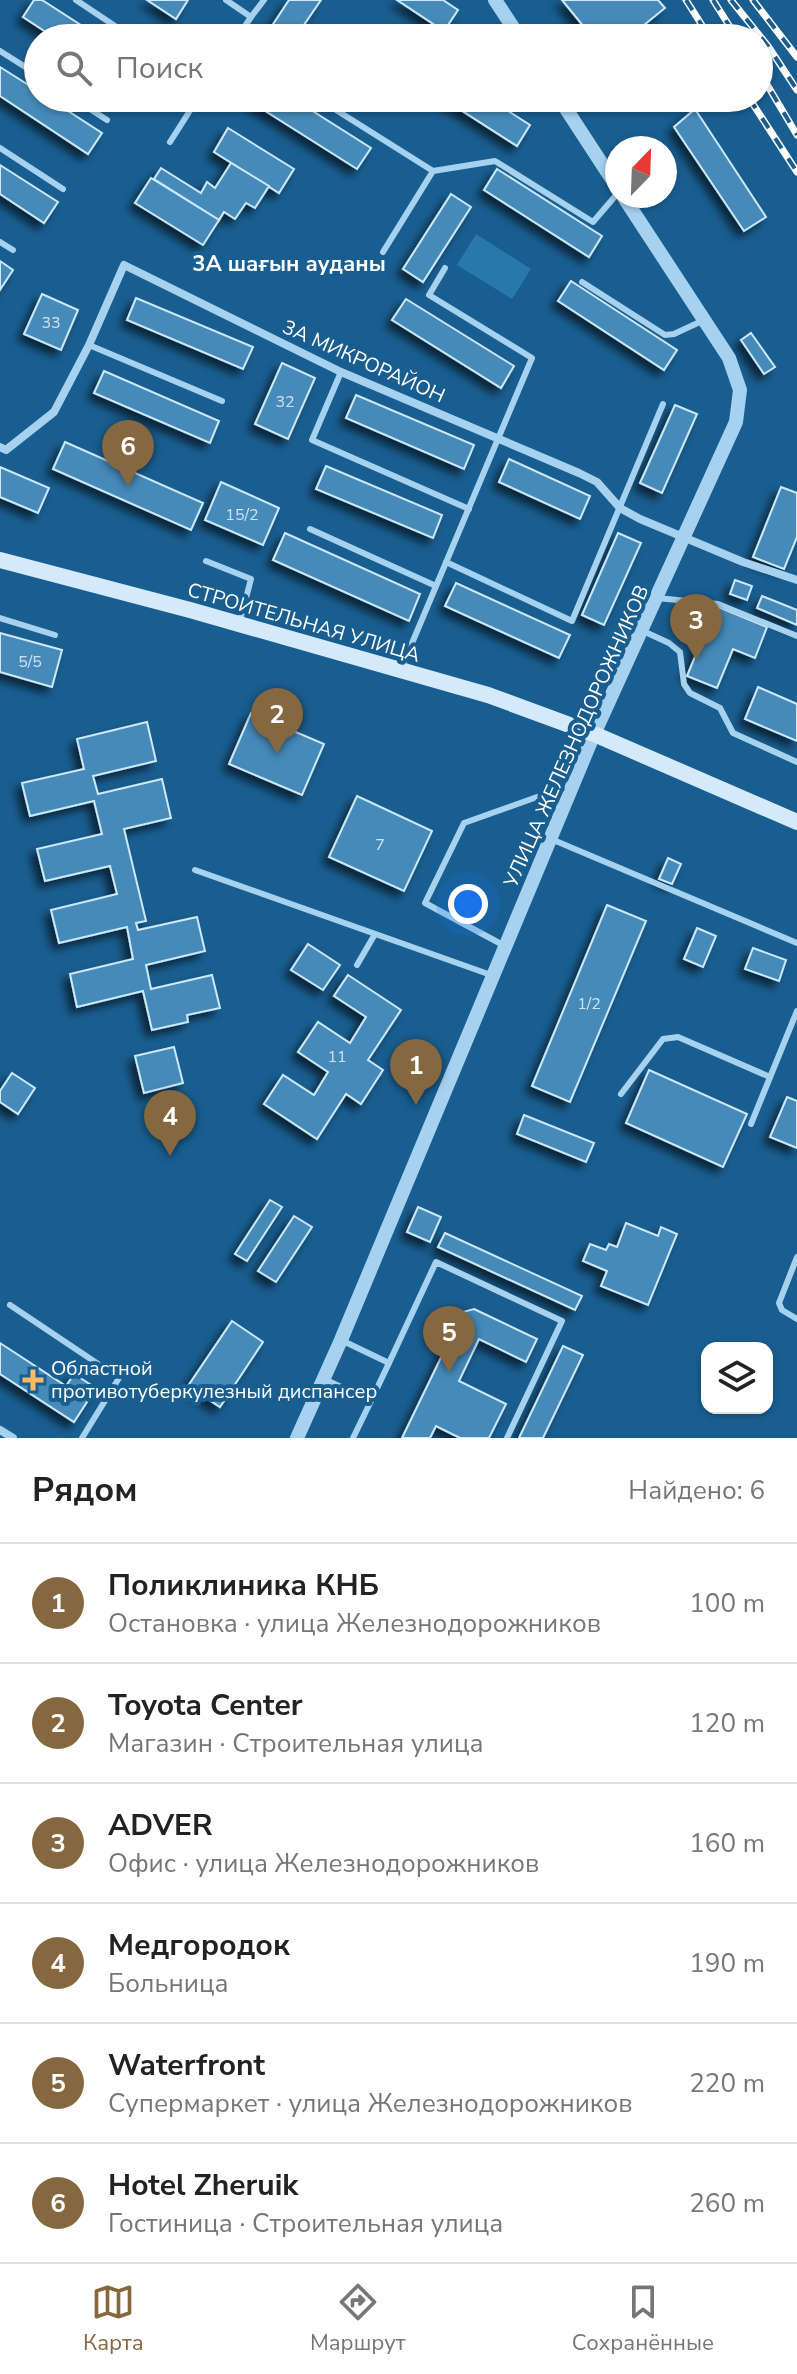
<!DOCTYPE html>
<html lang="ru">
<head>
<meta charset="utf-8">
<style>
	body { margin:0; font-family:"Nunito Sans",sans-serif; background:#f2f2f2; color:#222 }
	.controls { position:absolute; right:24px; bottom:24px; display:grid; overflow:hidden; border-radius:16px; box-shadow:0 2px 6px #0004 }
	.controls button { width:72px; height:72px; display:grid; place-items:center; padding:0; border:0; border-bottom:2px solid #e0e0e0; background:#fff; color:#222; font:40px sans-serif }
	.compass { position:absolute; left:605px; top:136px; width:72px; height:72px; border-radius:50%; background:#fff; box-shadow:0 2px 6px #0004; rotate:23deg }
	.you { position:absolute; left:468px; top:904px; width:28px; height:28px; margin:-20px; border:6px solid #fff; border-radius:50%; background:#1a73e8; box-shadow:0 0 0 12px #1a73e833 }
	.badge { display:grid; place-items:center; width:52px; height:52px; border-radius:50%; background:#856740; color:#fff; font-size:26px; font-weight:700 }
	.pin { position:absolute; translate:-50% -66px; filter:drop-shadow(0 2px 4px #0008) }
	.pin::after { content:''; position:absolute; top:42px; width:28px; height:24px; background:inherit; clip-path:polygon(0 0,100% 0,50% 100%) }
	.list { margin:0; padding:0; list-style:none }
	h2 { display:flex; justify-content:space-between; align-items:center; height:104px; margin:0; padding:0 32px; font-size:34px }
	h2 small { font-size:26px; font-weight:400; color:#767676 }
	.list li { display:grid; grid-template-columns:52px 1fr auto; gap:24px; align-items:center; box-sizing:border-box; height:120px; padding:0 32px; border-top:2px solid #e0e0e0 }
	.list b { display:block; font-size:30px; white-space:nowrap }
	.list p { margin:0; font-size:26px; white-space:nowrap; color:#767676 }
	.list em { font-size:26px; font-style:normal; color:#767676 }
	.icon { flex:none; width:44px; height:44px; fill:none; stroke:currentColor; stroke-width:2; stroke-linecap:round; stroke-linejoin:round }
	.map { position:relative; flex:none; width:797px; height:1438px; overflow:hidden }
	.search { position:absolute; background:#fff; box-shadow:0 2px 6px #0004; left:24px; right:24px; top:24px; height:88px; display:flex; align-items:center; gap:20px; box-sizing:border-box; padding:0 28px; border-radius:44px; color:#767676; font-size:30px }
	.sheet { height:824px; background:#fff }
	nav { display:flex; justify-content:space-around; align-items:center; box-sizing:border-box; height:112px; border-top:2px solid #e0e0e0; background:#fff; font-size:22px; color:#767676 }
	nav a { display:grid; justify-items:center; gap:4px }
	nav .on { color:#856740 }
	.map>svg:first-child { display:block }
</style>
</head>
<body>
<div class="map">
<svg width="797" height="1438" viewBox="0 0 797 1438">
	<defs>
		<filter id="shadow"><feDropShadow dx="-6" dy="6" stdDeviation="4" flood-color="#0009"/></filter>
	</defs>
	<rect width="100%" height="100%" fill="#195e90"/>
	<polygon fill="#2878ac" points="476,234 531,269 512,299 457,265"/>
	<g fill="#458ab9" stroke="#cce8fb" stroke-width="2" filter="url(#shadow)">
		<polygon points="34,0 42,0 101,38 55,38 23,17"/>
		<polygon points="147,0 188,0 176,19"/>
		<polygon points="289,0 321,0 295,38 264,38"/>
		<polygon points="397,0 443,0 458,10 444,31"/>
		<polygon points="562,0 658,0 665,8 628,38 593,38"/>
		<polygon points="0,67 38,91 38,98 48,98 102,133 88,154 0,96"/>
		<polygon points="253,98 292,98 371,148 357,169 251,102"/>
		<polygon points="442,98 488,98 530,125 517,146"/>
		<polygon points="695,109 766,217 744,231 674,127"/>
		<polygon points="228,128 294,169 279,193 214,152"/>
		<polygon points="231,163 269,186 255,208 246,203 235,219 224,212 219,220 154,179 161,168 201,193 207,182 215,188"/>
		<polygon points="0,165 58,202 44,223 0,194"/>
		<polygon points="497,169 602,236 589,257 484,190"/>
		<polygon points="151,178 219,220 203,245 135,203"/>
		<polygon points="451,194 471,207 423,282 403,269"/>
		<polygon points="0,261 13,270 0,290"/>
		<polygon points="571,281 677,350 664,370 558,301"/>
		<polygon points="42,294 78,310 61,350 24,334"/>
		<polygon points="136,298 253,347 243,369 127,320"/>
		<polygon points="406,299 514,366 501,388 392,320"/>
		<polygon points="751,333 775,367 764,374 741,340"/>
		<polygon points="282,363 315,378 288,439 255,424"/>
		<polygon points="104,371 219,421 210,443 94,393"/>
		<polygon points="356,395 474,445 464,469 346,418"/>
		<polygon points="675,405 697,414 662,493 640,483"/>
		<polygon points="65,442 203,503 191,530 53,469"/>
		<polygon points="509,459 590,496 580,519 499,482"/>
		<polygon points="326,466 442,515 433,538 316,489"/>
		<polygon points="0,467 49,488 38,513 0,497"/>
		<polygon points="221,482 279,508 263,545 205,520"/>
		<polygon points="781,487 797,493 797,537 784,569 753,557"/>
		<polygon points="285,533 420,594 409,621 273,560"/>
		<polygon points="618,533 641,543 604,625 582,615"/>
		<polygon points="735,580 752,586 747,600 730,594"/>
		<polygon points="456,583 570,635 559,658 445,606"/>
		<polygon points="762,596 797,610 797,625 757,608"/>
		<polygon points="716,606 767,627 755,658 733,649 717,688 687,676"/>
		<polygon points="0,633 62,650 52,687 0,672"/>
		<polygon points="758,687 797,704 797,741 745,719"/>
		<polygon points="251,713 324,744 302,795 229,764"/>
		<polygon points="147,722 156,761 93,776 98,794 162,779 171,818 124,829 146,921 136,923 138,930 197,917 205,951 146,965 151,989 212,975 220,1008 187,1015 188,1022 152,1030 143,991 77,1007 70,974 133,959 127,927 59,943 51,910 117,894 110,866 45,881 37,849 102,834 94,801 30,816 22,783 84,769 77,739"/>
		<polygon points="357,796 432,831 404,891 329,857"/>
		<polygon points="668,858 681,864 672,884 659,879"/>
		<polygon points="607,905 646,921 570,1102 532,1086"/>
		<polygon points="697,928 716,936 703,967 684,959"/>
		<polygon points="308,944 340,965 323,990 291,970"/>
		<polygon points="753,948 786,960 779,981 745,969"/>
		<polygon points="348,975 401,1010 368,1060 383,1070 361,1104 346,1094 317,1139 264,1104 283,1075 314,1095 328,1072 298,1052 318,1022 350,1043 366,1017 334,996"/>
		<polygon points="174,1047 183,1083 144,1093 135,1056"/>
		<polygon points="649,1070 747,1114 723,1167 626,1123"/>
		<polygon points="12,1073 35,1088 18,1114 0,1102 0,1091"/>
		<polygon points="787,1097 797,1101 797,1148 770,1137"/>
		<polygon points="524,1115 594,1143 586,1162 517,1134"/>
		<polygon points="270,1200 282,1207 247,1261 235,1254"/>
		<polygon points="418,1207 441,1217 430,1242 407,1232"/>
		<polygon points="294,1216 312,1227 276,1282 258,1271"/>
		<polygon points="626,1223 658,1236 661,1227 677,1234 648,1305 601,1286 607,1271 583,1261 590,1244 606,1250 609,1244 617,1247"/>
		<polygon points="445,1233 582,1296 575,1310 438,1247"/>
		<polygon points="474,1309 537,1339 526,1362 479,1339 459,1381 506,1404 489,1438 460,1438 436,1426 430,1438 402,1438 463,1312"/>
		<polygon points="232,1321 263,1342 220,1407 188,1386"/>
		<polygon points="0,1343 66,1386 74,1374 96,1388 74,1422 0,1374"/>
		<polygon points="563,1346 583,1355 543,1438 519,1438"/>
	</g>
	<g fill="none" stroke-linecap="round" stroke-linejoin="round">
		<g stroke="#a6d2ef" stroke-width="6">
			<polyline points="76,0 133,38"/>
			<polyline points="226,0 251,17 264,0"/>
			<polyline points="237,38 251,17"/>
			<polyline points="0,51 38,75"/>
			<polyline points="73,98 107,120"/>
			<polyline points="317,98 433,171 495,161 593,222 617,194"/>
			<polyline points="503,98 519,108 533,98"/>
			<polyline points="170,142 198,98"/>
			<polyline points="0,148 63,189"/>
			<polyline points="0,242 13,250"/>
			<polyline points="383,252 433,171"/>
			<polyline points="582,282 665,335 674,334 704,320"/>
			<polyline points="89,345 222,401"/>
			<polyline points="341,372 312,440 469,509"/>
			<polyline points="310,529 436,586"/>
			<polyline points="206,561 251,579 240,621"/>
			<polyline points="446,562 572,621 663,404"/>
			<polyline points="657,598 718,604 797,636"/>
			<polyline points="0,618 55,635"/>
			<polyline points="643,631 669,643 680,652 684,684 690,693 720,708 733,733 797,762"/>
			<polyline points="402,667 532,358 429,295 445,268"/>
			<polyline points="551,839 797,943"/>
			<polyline points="195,870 491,975"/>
			<polyline points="503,945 425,903 464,823 537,797"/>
			<polyline points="357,965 375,934"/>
			<polyline points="621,1094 663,1039 678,1037 770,1077"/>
			<polyline points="751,1124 797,1011"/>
			<polyline points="797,1257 779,1303 782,1310 797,1319"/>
			<polyline points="10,1305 119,1378 82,1438"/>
			<polyline points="341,1340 389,1363 436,1262 562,1321 507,1438"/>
			<polyline points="324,1379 371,1401 353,1438"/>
			<polyline points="371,1401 389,1363"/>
		</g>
		<g stroke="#a6d2ef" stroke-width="8">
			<polyline points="0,447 6,450 54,412 89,345 124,265 341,372 579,473 597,482 620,508 640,519 743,562 797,580"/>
			<polyline points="0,1430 13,1438"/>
		</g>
		<g stroke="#a6d2ef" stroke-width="14">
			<polyline points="495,0 520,38"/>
			<polyline points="559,98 617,187"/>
			<polyline points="297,1438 341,1340 594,734 736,422 740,390 729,358 623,196"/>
		</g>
		<polyline stroke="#d4eafa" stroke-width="16" points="0,560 190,610 488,695 594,734 797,822"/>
		<g stroke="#fff" stroke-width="7">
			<g id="rail">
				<polyline points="686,0 710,38"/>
				<polyline points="713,0 737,38"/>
				<polyline points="731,0 768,46 797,90"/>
				<polyline points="753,0 797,57"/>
				<polyline points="759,71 797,135"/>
				<polyline points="749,98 797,172"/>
			</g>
		</g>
		<use href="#rail" stroke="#195e90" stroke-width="4" stroke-dasharray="12" stroke-linecap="butt"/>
	</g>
	<path fill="#ffbb64" stroke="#195e90" stroke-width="3" d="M29 1368h8v8h8v8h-8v8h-8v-8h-8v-8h8z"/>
	<g text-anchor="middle" stroke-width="8" stroke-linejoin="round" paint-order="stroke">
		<g font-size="16" fill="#d0e2ee">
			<text x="51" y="328">33</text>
			<text x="285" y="407">32</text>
			<text x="242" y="520">15/2</text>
			<text x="30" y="667">5/5</text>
			<text x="380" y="850">7</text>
			<text x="589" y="1009">1/2</text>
			<text x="337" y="1062">11</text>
		</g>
		<g font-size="20" fill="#fff" stroke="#195e90">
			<text transform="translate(364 361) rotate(24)" y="7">3А МИКРОРАЙОН</text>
			<text transform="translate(304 622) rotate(16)" y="7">СТРОИТЕЛЬНАЯ УЛИЦА</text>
			<text transform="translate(576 736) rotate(-66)" y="7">УЛИЦА ЖЕЛЕЗНОДОРОЖНИКОВ</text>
		</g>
		<g font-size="20" fill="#fff" stroke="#195e90" text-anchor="start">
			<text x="51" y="1375">Областной<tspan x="51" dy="23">противотуберкулезный диспансер</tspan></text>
		</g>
		<g font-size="22" font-weight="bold" fill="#fff" stroke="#195e90">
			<text x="289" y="271">3А шағын ауданы</text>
		</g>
	</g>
</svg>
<div class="controls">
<button><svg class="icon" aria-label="layers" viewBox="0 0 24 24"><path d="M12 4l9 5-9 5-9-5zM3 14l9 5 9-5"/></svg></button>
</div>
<svg class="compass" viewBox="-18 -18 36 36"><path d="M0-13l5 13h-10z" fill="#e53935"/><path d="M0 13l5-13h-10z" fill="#767676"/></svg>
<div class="you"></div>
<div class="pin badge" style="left:416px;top:1105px">1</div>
<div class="pin badge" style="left:277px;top:754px">2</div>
<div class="pin badge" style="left:696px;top:660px">3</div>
<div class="pin badge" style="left:170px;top:1156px">4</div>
<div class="pin badge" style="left:449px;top:1372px">5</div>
<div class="pin badge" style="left:128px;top:486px">6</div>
<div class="search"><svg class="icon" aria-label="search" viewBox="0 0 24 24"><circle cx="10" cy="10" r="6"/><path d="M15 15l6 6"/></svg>Поиск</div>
</div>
<section class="sheet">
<h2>Рядом<small>Найдено: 6</small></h2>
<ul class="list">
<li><span class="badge">1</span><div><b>Поликлиника КНБ</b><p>Остановка · улица Железнодорожников</p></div><em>100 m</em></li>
<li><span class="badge">2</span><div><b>Toyota Center</b><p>Магазин · Строительная улица</p></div><em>120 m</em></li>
<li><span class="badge">3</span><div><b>ADVER</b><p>Офис · улица Железнодорожников</p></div><em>160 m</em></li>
<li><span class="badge">4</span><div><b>Медгородок</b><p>Больница</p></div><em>190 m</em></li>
<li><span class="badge">5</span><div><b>Waterfront</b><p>Супермаркет · улица Железнодорожников</p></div><em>220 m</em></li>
<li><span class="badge">6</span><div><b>Hotel Zheruik</b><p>Гостиница · Строительная улица</p></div><em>260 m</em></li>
</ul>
</section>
<nav>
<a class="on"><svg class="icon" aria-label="map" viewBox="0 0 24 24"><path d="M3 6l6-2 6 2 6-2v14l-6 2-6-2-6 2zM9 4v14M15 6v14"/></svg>Карта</a>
<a><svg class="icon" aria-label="directions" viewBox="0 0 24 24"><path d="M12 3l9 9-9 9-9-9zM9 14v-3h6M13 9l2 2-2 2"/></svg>Маршрут</a>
<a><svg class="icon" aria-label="saved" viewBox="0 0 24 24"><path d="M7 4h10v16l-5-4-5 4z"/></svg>Сохранённые</a>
</nav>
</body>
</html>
